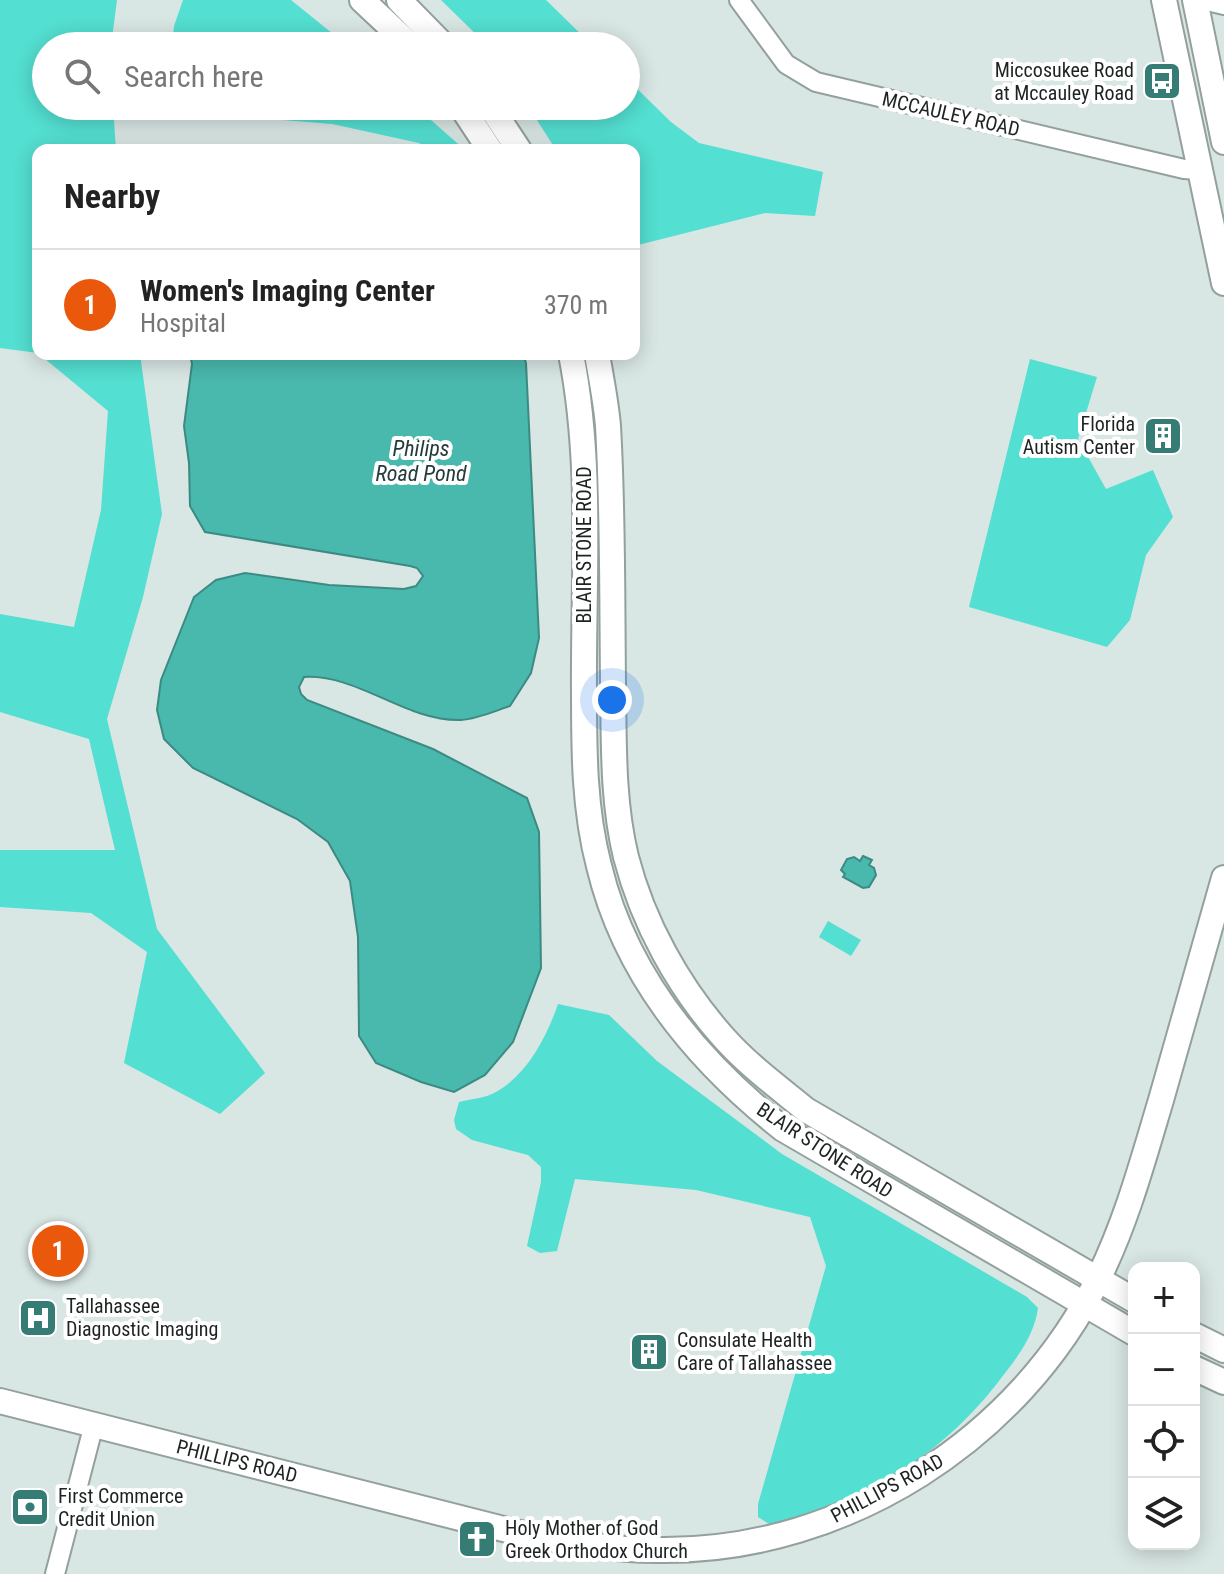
<!DOCTYPE html>
<html lang="en">
<head>
<meta charset="utf-8">
<style>
	body { margin:0; font-family:"Roboto Condensed",sans-serif; background:#f6f6f6; color:#222 }
	.controls { position:absolute; right:24px; bottom:24px; display:grid; overflow:hidden; border-radius:16px; box-shadow:0 4px 20px #0003 }
	.controls button { width:72px; height:72px; display:grid; place-items:center; padding:0; border:0; border-bottom:2px solid #e0e0e0; background:#fff; color:#222; font:40px sans-serif }
	.you { position:absolute; left:612px; top:700px; width:28px; height:28px; margin:-20px; border:6px solid #fff; border-radius:50%; background:#1a73e8; box-shadow:0 0 0 12px #1a73e833 }
	.badge { display:grid; place-items:center; width:52px; height:52px; border-radius:50%; background:#ea580c; color:#fff; font-size:26px; font-weight:700 }
	.pin { position:absolute; translate:-50% -50%; border:4px solid #fff; box-shadow:0 2px 8px #0006 }
	.list { margin:0; padding:0; list-style:none }
	h2 { display:flex; justify-content:space-between; align-items:center; height:104px; margin:0; padding:0 32px; font-size:34px }
	h2 small { font-size:26px; font-weight:400; color:#767676 }
	.list li { display:grid; grid-template-columns:52px 1fr auto; gap:24px; align-items:center; box-sizing:border-box; height:112px; padding:0 32px; border-top:2px solid #e0e0e0 }
	.list b { display:block; font-size:30px; white-space:nowrap }
	.list p { margin:0; font-size:26px; white-space:nowrap; color:#767676 }
	.list em { font-size:26px; font-style:normal; color:#767676 }
	.icon { flex:none; width:44px; height:44px; fill:none; stroke:currentColor; stroke-width:2; stroke-linecap:round; stroke-linejoin:round }
	.map { position:relative; flex:none; width:1224px; height:1574px; overflow:hidden }
	.search { position:absolute; background:#fff; box-shadow:0 4px 20px #0003; left:32px; top:32px; width:608px; height:88px; display:flex; align-items:center; gap:20px; box-sizing:border-box; padding:0 28px; border-radius:44px; color:#767676; font-size:30px }
	.panel { position:absolute; background:#fff; box-shadow:0 4px 20px #0003; left:32px; top:144px; width:608px; height:216px; border-radius:16px }
	.map>svg:first-child { display:block }
</style>
</head>
<body>
<div class="map">
<svg width="1224" height="1574" viewBox="0 0 1224 1574">
	<rect width="100%" height="100%" fill="#d8e6e4"/>
	<g fill="#53dfd1">
		<polygon points="0,0 117,0 111,46 46,46 46,106 113,106 116,150 38,150 38,353 0,348"/>
		<polygon points="183,0 291,0 348,46 172,46 174,26"/>
		<polygon points="441,0 546,0 593,46 488,46"/>
		<polygon points="626,78 671,122 699,143 823,172 815,216 765,213 634,246 634,150 556,150 528,106 626,106"/>
		<polygon points="167,106 415,106 465,150 431,150 419,143 332,124 167,111"/>
		<polygon points="39,354 140,354 162,514 143,597 107,719 157,929 265,1073 220,1114 124,1063 147,952 91,913 0,907 0,850 115,850 89,739 0,712 0,614 74,627 101,510 108,411"/>
		<polygon points="1030,359 1097,377 1078,439 1106,489 1153,470 1173,517 1146,555 1130,620 1107,647 969,607"/>
		<polygon points="828,921 861,940 851,956 819,937"/>
		<path d="M558,1004l51,11 48,46 125,93 245,143 11,11c-3,24 -18,46 -33,65 -47,64 -108,110 -183,136 -18,6 -35,13 -53,15l-11,-7v-13l68,-238 -16,-49 -114,-27 -121,-11 -18,72 -17,2 -13,-7 14,-64v-15l-13,-12 -56,-15 -16,-11 -2,-9 5,-18c12,-3 27,-4 37,-10 32,-18 51,-56 62,-88z"/>
	</g>
	<g fill="#49b8ad" stroke="#3c8b83" stroke-width="2">
		<path d="M190,354h333l3,9 13,275 -8,35 -21,33c-15,5 -33,13 -49,14 -55,2 -102,-46 -157,-43l-5,10 2,7 6,6 126,49 94,49 12,34 2,136 -28,74 -28,33 -31,17 -33,-10 -45,-19 -17,-27 -1,-99 -8,-56 -22,-39 -31,-23 -104,-51 -29,-29 -7,-29 4,-30 33,-83 22,-17 29,-7 84,12 75,4 12,-3 7,-10 -6,-8 -7,-2 -205,-34 -15,-26 -1,-43 -5,-37 8,-62z"/>
		<polygon points="863,856 872,860 869,865 874,868 876,875 869,887 863,888 843,877 845,874 841,870 847,859 854,857 860,861"/>
	</g>
	<g fill="none" stroke-linecap="round" stroke-linejoin="round">
		<g stroke="#93a09e" stroke-width="22">
			<g id="street">
				<polyline points="739,0 786,64 816,82 1184,169 1199,170"/>
				<polyline points="1203,0 1224,5"/>
				<polyline points="55,1574 94,1424"/>
			</g>
		</g>
		<g stroke="#93a09e" stroke-width="28">
			<g id="secondary">
				<polyline points="362,0 411,46"/>
				<polyline points="399,0 444,46"/>
				<polyline points="1164,0 1224,283"/>
				<polyline points="1195,0 1224,142"/>
				<polyline points="461,106 490,150"/>
				<polyline points="490,106 519,150"/>
				<path d="M571,354c22,111 12,225 13,338 0,58 0,117 15,174 26,109 98,195 184,263l351,204"/>
				<path d="M597,354c4,24 9,48 11,72 5,85 4,171 5,256 1,58 -1,118 13,175 17,66 53,131 98,181 24,27 54,49 82,72l328,190"/>
				<polyline points="1194,1335 1224,1350"/>
				<polyline points="1194,1368 1224,1382"/>
				<path d="M0,1401l515,131c50,10 99,19 150,18 181,0 355,-111 434,-273 28,-57 44,-117 62,-177 21,-74 42,-148 63,-222"/>
			</g>
		</g>
		<use href="#street" stroke="#fff" stroke-width="18"/>
		<use href="#secondary" stroke="#fff" stroke-width="24"/>
	</g>
	<defs>
		<g id="bus-square" transform="scale(2)"><rect x="-9" y="-9" width="18" height="18" rx="4" fill="#357c74" stroke="#fff"/><path d="M-5-6H5V4H4V6H2V4H-2V6H-4V4H-5ZM-3.5-4V0h7V-4ZM-3.5 1.2v1.5H-2V1.2ZM2 1.2v1.5H3.5V1.2Z" fill="#fff"/></g>
		<g id="building-square" transform="scale(2)"><rect x="-9" y="-9" width="18" height="18" rx="4" fill="#357c74" stroke="#fff"/><path d="M-4-6H4V6H1V3H-1V6H-4ZM-2.5-4.3h1.7v1.8h-1.7ZM.8-4.3h1.7v1.8H.8ZM-2.5-1h1.7V.8h-1.7ZM.8-1h1.7V.8H.8Z" fill="#fff"/></g>
		<g id="hospital-square" transform="scale(2)"><rect x="-9" y="-9" width="18" height="18" rx="4" fill="#357c74" stroke="#fff"/><path d="M-5-5h3v3.5h4V-5h3V5h-3V1.5h-4V5h-3Z" fill="#fff"/></g>
		<g id="bank-square" transform="scale(2)"><rect x="-9" y="-9" width="18" height="18" rx="4" fill="#357c74" stroke="#fff"/><path d="M-6-4H6V4H-6ZM0-2.3a2.3 2.3 0 1 0 0 4.6a2.3 2.3 0 1 0 0-4.6Z" fill="#fff"/></g>
		<g id="church-square" transform="scale(2)"><rect x="-9" y="-9" width="18" height="18" rx="4" fill="#357c74" stroke="#fff"/><path d="M-1.2-6h2.4v3.5h3.3v2.4h-3.3V6h-2.4V-.1h-3.3v-2.4h3.3Z" fill="#fff"/></g>
	</defs>
	<g fill-rule="evenodd">
		<use href="#bus-square" x="1162" y="81"/>
		<use href="#building-square" x="1163" y="436"/>
		<use href="#hospital-square" x="38" y="1318"/>
		<use href="#building-square" x="649" y="1352"/>
		<use href="#bank-square" x="30" y="1507"/>
		<use href="#church-square" x="477" y="1539"/>
	</g>
	<g text-anchor="middle" stroke-width="8" stroke-linejoin="round" paint-order="stroke">
		<g font-size="20" fill="#1d2222" stroke="#fff" text-anchor="start">
			<text x="1134" y="77" text-anchor="end">Miccosukee Road<tspan x="1134" dy="23">at Mccauley Road</tspan></text>
			<text x="1135" y="431" text-anchor="end">Florida<tspan x="1135" dy="23">Autism Center</tspan></text>
			<text x="66" y="1313">Tallahassee<tspan x="66" dy="23">Diagnostic Imaging</tspan></text>
			<text x="677" y="1347">Consulate Health<tspan x="677" dy="23">Care of Tallahassee</tspan></text>
			<text x="58" y="1503">First Commerce<tspan x="58" dy="23">Credit Union</tspan></text>
			<text x="505" y="1535">Holy Mother of God<tspan x="505" dy="23">Greek Orthodox Church</tspan></text>
		</g>
		<g font-size="20" fill="#1d2222" stroke="#fff">
			<text transform="translate(951 114) rotate(13)" y="7">MCCAULEY ROAD</text>
			<text transform="translate(584 545) rotate(-90)" y="7">BLAIR STONE ROAD</text>
			<text transform="translate(825 1150) rotate(33)" y="7">BLAIR STONE ROAD</text>
			<text transform="translate(237 1461) rotate(14)" y="7">PHILLIPS ROAD</text>
			<text transform="translate(887 1488) rotate(-28)" y="7">PHILLIPS ROAD</text>
		</g>
		<g font-size="22" font-style="italic" fill="#233c39" stroke="#fff">
			<text x="421" y="456">Philips<tspan x="421" dy="25">Road Pond</tspan></text>
		</g>
	</g>
</svg>
<div class="controls">
<button>+</button>
<button>−</button>
<button><svg class="icon" aria-label="locate" viewBox="0 0 24 24"><circle cx="12" cy="12" r="6"/><path d="M12 2v4M12 18v4M2 12h4M18 12h4"/></svg></button>
<button><svg class="icon" aria-label="layers" viewBox="0 0 24 24"><path d="M12 4l9 5-9 5-9-5zM3 14l9 5 9-5"/></svg></button>
</div>
<div class="you"></div>
<div class="pin badge" style="left:58px;top:1251px">1</div>
<div class="search"><svg class="icon" aria-label="search" viewBox="0 0 24 24"><circle cx="10" cy="10" r="6"/><path d="M15 15l6 6"/></svg>Search here</div>
<section class="panel">
<h2>Nearby<small></small></h2>
<ul class="list">
<li><span class="badge">1</span><div><b>Women's Imaging Center</b><p>Hospital</p></div><em>370 m</em></li>
</ul>
</section>
</div>
</body>
</html>
